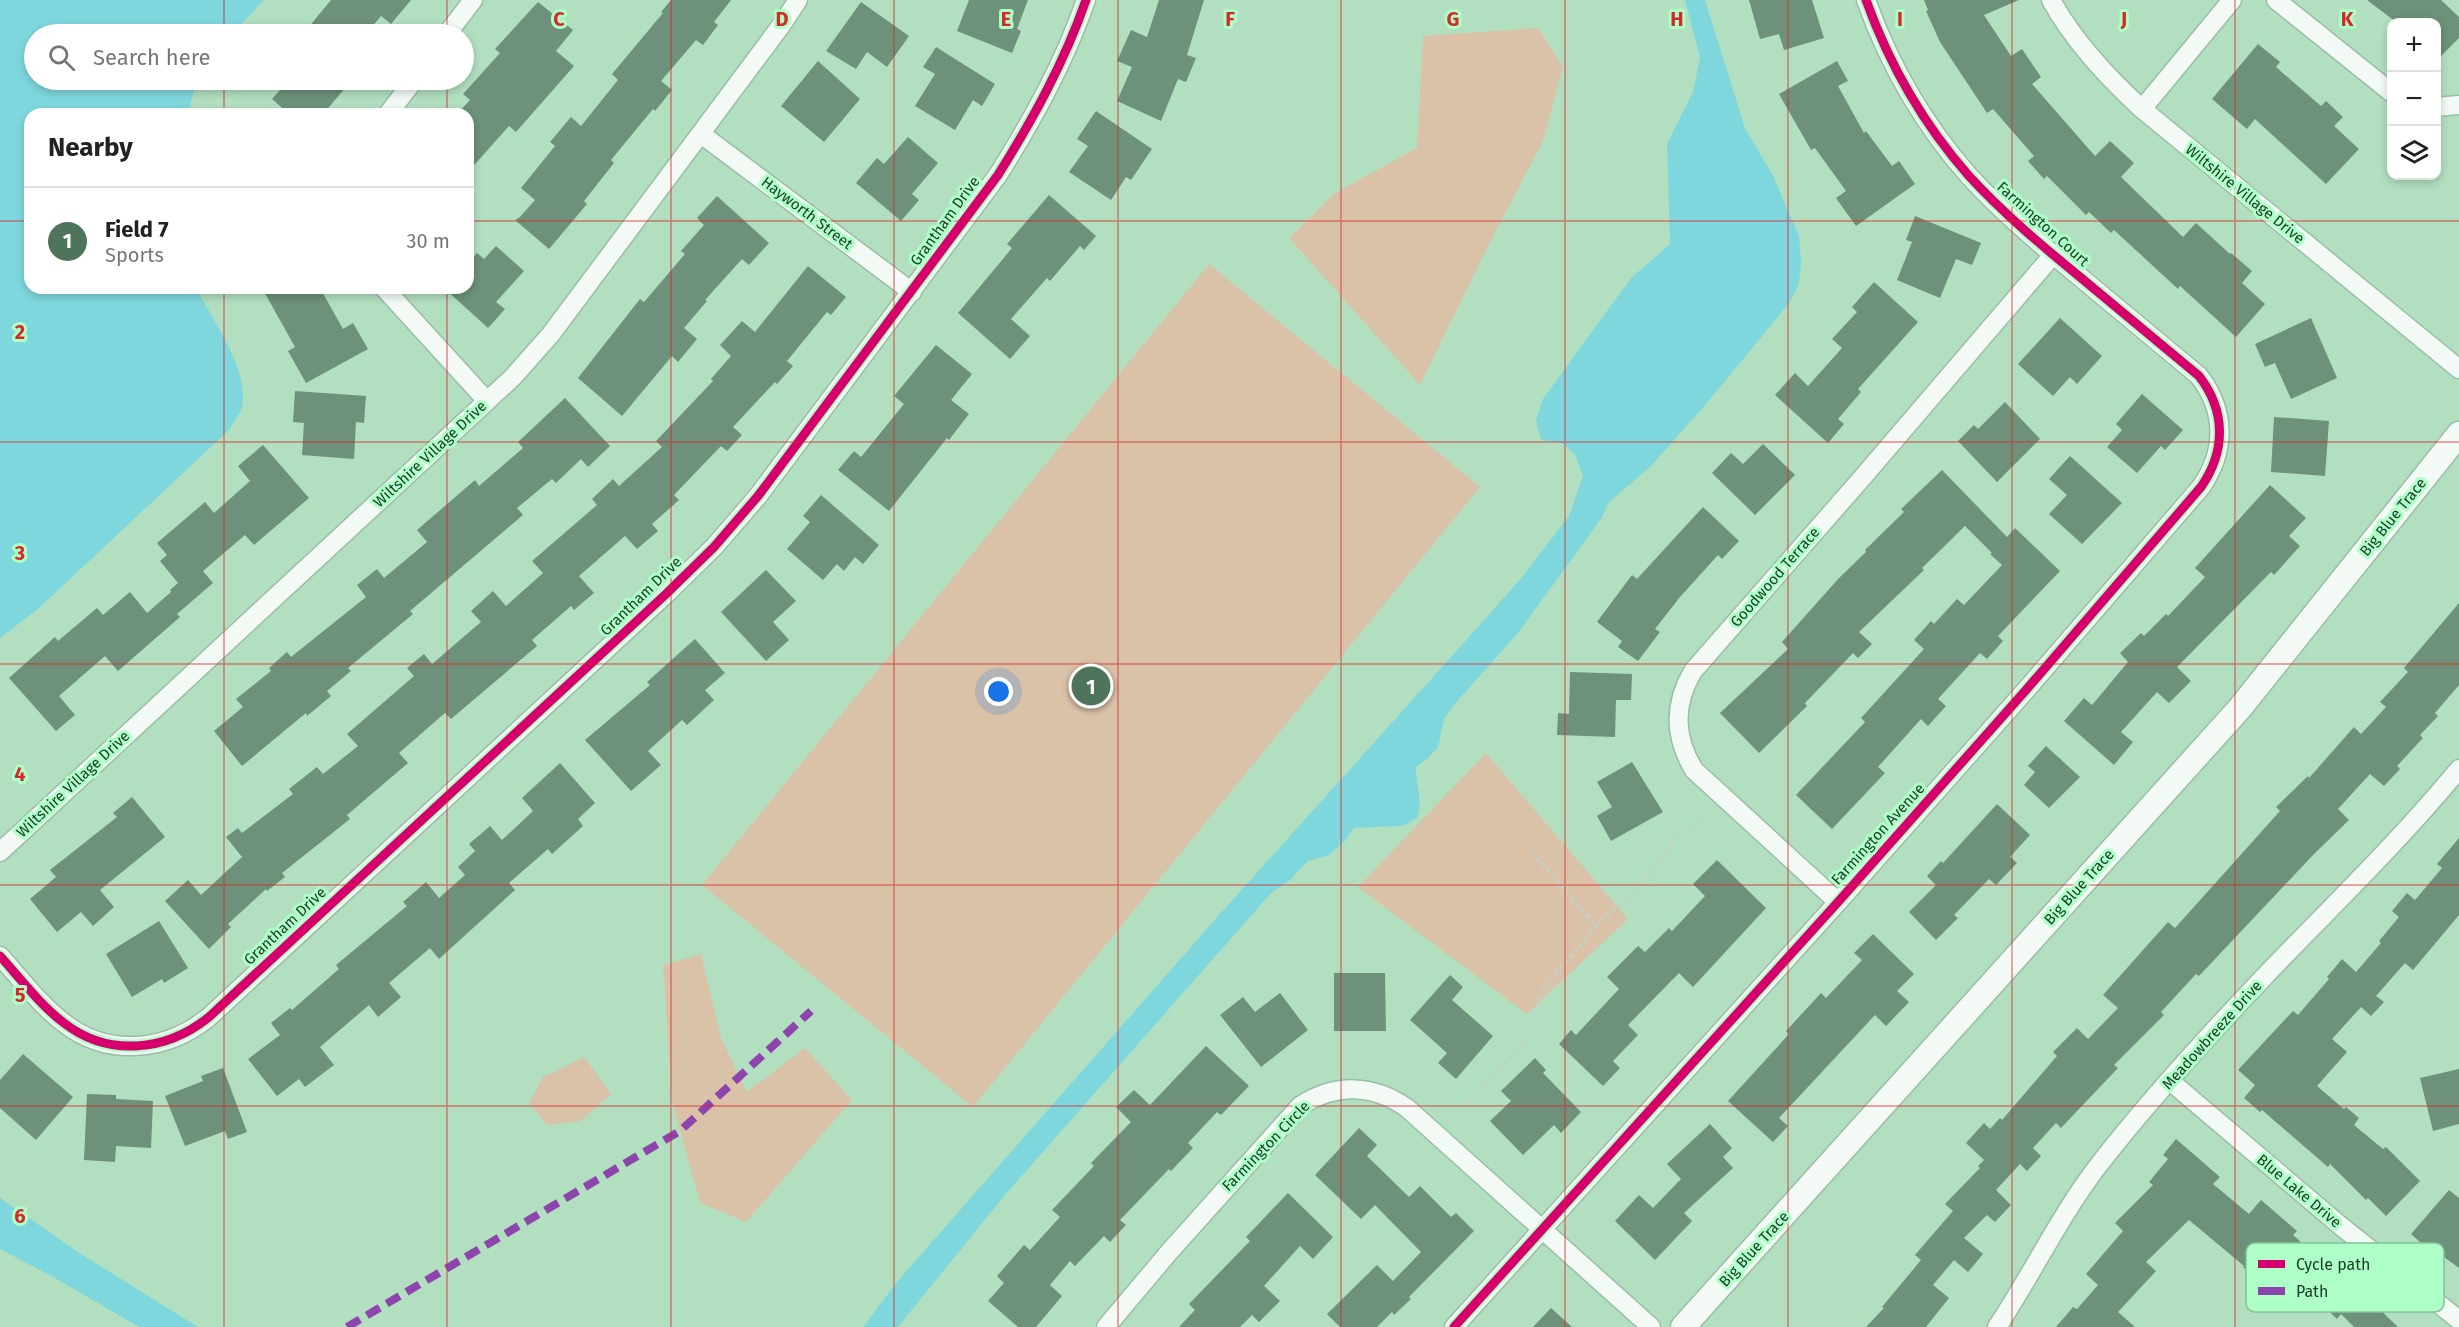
<!DOCTYPE html>
<html lang="en">
<head>
<meta charset="utf-8">
<style>
	body { margin:0; font-family:"Fira Sans",sans-serif; background:#f2f2f2; color:#222 }
	.controls { position:absolute; right:18px; top:18px; display:grid; overflow:hidden; border-radius:12px; box-shadow:0 3px 9px #0003 }
	.controls button { width:54px; height:54px; display:grid; place-items:center; padding:0; border:0; border-bottom:2px solid #e0e0e0; background:#fff; color:#222; font:30px sans-serif }
	.you { position:absolute; left:999px; top:692px; width:21px; height:21px; margin:-15px; border:4px solid #fff; border-radius:50%; background:#1a73e8; box-shadow:0 0 0 9px #1a73e833 }
	.badge { display:grid; place-items:center; width:39px; height:39px; border-radius:50%; background:#4f745c; color:#fff; font-size:20px; font-weight:700 }
	.pin { position:absolute; translate:-50% -50%; border:3px solid #fff; box-shadow:0 2px 6px #0006 }
	.list { margin:0; padding:0; list-style:none }
	h2 { display:flex; justify-content:space-between; align-items:center; height:78px; margin:0; padding:0 24px; font-size:26px }
	h2 small { font-size:20px; font-weight:400; color:#767676 }
	.list li { display:grid; grid-template-columns:39px 1fr auto; gap:18px; align-items:center; box-sizing:border-box; height:108px; padding:0 24px; border-top:2px solid #e0e0e0 }
	.list b { display:block; font-size:22px; white-space:nowrap }
	.list p { margin:0; font-size:20px; white-space:nowrap; color:#767676 }
	.list em { font-size:20px; font-style:normal; color:#767676 }
	.icon { flex:none; width:33px; height:33px; fill:none; stroke:currentColor; stroke-width:2; stroke-linecap:round; stroke-linejoin:round }
	.map { position:relative; flex:none; width:2459px; height:1327px; overflow:hidden }
	.search { position:absolute; background:#fff; box-shadow:0 3px 9px #0003; left:24px; top:24px; width:450px; height:66px; display:flex; align-items:center; gap:15px; box-sizing:border-box; padding:0 21px; border-radius:33px; color:#767676; font-size:22px }
	.panel { position:absolute; background:#fff; box-shadow:0 3px 9px #0003; left:24px; top:108px; width:450px; height:186px; border-radius:18px }
	.map>svg:first-child { display:block }
</style>
</head>
<body>
<div class="map">
<svg width="2459" height="1327" viewBox="0 0 2459 1327">
	<rect width="100%" height="100%" fill="#b2dfc0"/>
	<g fill="#dac2a9">
		<polygon points="1538,28 1563,67 1543,141 1489,244 1420,385 1289,238 1335,193 1417,148 1423,36"/>
		<polygon points="1209,264 1480,487 973,1107 702,885"/>
		<polygon points="1486,753 1628,919 1527,1014 1358,887"/>
		<polygon points="701,954 721,1038 747,1092 805,1048 852,1100 746,1222 700,1203 672,1101 663,965"/>
		<polygon points="584,1057 611,1094 581,1121 547,1125 529,1103 543,1077"/>
	</g>
	<g fill="#7fd7de">
		<path d="M0,0h264l-32,34h-198v46h166l-6,10 -6,24h-158v174h166c16,31 54,82 46,119 -2,8 -10,17 -14,24l-190,178 -38,29z"/>
		<path d="M1685,0h20l40,128 28,48 26,60 2,26 -2,21 -9,19 -83,101 -57,64 -41,35 -8,17 -83,114 -65,73 -9,13 -6,28 -10,11 -12,9c0,19 7,33 1,51l-15,8 -48,2 -9,13 -16,14 -21,6 -18,19 -18,12 -267,303 -107,132h-35l34,-45 322,-367 267,-297 37,-42 46,-60 14,-40 -8,-22 -13,-11 -21,-3 -5,-20 7,-21 88,-121 39,-34 -3,-100 26,-52 7,-34z"/>
		<polygon points="0,1198 78,1252 198,1327 139,1327 55,1278 0,1249"/>
	</g>
	<g fill="#6d917a">
		<polygon points="331,0 411,0 391,24 381,16 366,34 303,34"/>
		<polygon points="671,0 731,0 714,22 718,25 703,45 696,40 661,81 672,90 655,111 653,109 611,160 614,163 584,201 587,204 549,249 515,220 520,217 535,200 521,188 555,146 550,142 571,117 581,126 618,80 612,74 663,13 661,12"/>
		<polygon points="969,0 1028,0 1017,29 1021,31 1012,53 957,31"/>
		<polygon points="1159,0 1204,0 1187,55 1196,58 1186,82 1178,79 1161,121 1117,101 1132,67 1117,61 1131,30 1147,37"/>
		<polygon points="1749,0 1812,0 1824,38 1784,50 1779,34 1760,39"/>
		<polygon points="1924,0 2019,0 1984,15 2011,56 2022,49 2041,77 2032,84 2095,156 2110,141 2134,163 2121,177 2183,237 2196,223 2230,254 2231,253 2252,271 2242,283 2265,304 2236,337 2180,286 2178,289 2114,230 2111,233 2089,212 2086,215 2047,176 2044,179 2028,161 2034,156 1993,109 1987,113 1940,42 1926,11 1928,10"/>
		<polygon points="2367,0 2441,0 2459,17 2459,38 2436,61 2436,22 2396,22"/>
		<polygon points="538,2 573,30 556,51 574,66 516,132 509,126 468,172 468,114 457,114 470,100 463,94 500,53 495,49"/>
		<polygon points="861,2 909,36 887,67 867,52 856,69 826,51"/>
		<polygon points="2258,44 2280,62 2276,67 2321,106 2326,101 2343,117 2334,126 2359,149 2326,184 2255,119 2247,129 2212,99"/>
		<polygon points="936,47 995,84 982,106 973,100 955,130 915,106 935,74 923,67"/>
		<polygon points="818,61 860,99 824,142 781,106"/>
		<polygon points="1837,61 1848,81 1838,86 1864,133 1866,131 1892,166 1899,161 1915,184 1856,226 1836,198 1846,191 1815,148 1811,150 1779,94"/>
		<polygon points="289,80 352,80 323,114 289,114 272,99"/>
		<polygon points="1096,111 1152,149 1131,180 1126,177 1111,200 1069,172 1088,146 1077,139"/>
		<polygon points="908,137 938,163 912,194 919,200 901,221 856,183 877,158 884,164"/>
		<polygon points="1049,195 1096,236 1084,250 1080,246 1050,281 1047,278 1011,319 1030,336 1010,359 958,313 1012,248 1007,244"/>
		<polygon points="717,196 769,243 749,265 742,259 705,300 707,301 684,328 697,339 678,362 672,356 622,416 578,378 640,299 644,302 685,254 681,251 704,225 697,218"/>
		<polygon points="1915,216 1981,243 1972,265 1956,259 1940,298 1897,280 1912,242 1906,240"/>
		<polygon points="496,246 524,271 496,302 505,309 488,328 444,288 468,288 468,263 477,253 484,259"/>
		<polygon points="808,266 846,297 831,315 827,312 787,361 793,366 777,384 775,382 733,427 742,435 727,451 721,446 674,495 679,500 652,524 658,531 637,549 625,536 579,576 594,593 574,610 571,606 532,640 537,646 451,719 445,713 399,753 408,763 347,815 350,819 282,873 285,877 267,891 266,889 228,924 231,927 209,949 165,901 188,880 201,895 242,857 226,837 238,828 242,833 293,794 289,789 317,767 323,774 358,746 347,734 414,676 407,668 424,654 432,664 481,622 471,611 493,591 506,606 543,573 532,561 597,505 592,499 613,479 619,486 662,447 656,441 713,381 711,379 731,356 720,345 742,321 755,332"/>
		<polygon points="1874,282 1918,322 1858,389 1861,392 1838,419 1844,424 1828,443 1775,395 1795,373 1808,386 1842,348 1832,339 1857,312 1852,307"/>
		<polygon points="262,288 320,288 343,329 353,323 368,349 306,383 288,351 295,347"/>
		<polygon points="2060,318 2102,356 2077,384 2070,377 2053,396 2018,364"/>
		<polygon points="2311,318 2337,378 2291,399 2275,363 2265,367 2255,344"/>
		<polygon points="936,345 972,374 951,400 969,414 949,440 947,438 889,511 838,470 854,451 861,457 904,404 894,396"/>
		<polygon points="295,391 366,396 364,423 356,422 354,459 302,455 304,423 293,422"/>
		<polygon points="2142,394 2183,430 2165,450 2161,446 2137,473 2107,447 2122,430 2116,424"/>
		<polygon points="565,398 610,446 588,467 581,459 556,483 552,479 517,508 523,515 410,611 413,614 348,668 351,671 327,691 331,696 307,716 306,713 242,766 214,731 243,707 236,699 271,671 269,668 287,652 291,657 366,597 357,585 377,569 384,578 427,542 417,530 475,480 479,486 523,448 518,442"/>
		<polygon points="2005,402 2040,439 1997,482 1958,441 1974,425 1978,429"/>
		<polygon points="2274,417 2329,421 2325,476 2271,472"/>
		<polygon points="1763,444 1795,475 1755,515 1712,473 1731,453 1743,464"/>
		<polygon points="263,445 309,498 254,545 245,535 203,571 213,583 177,614 180,617 118,671 105,656 59,696 75,715 56,731 9,678 55,637 58,641 97,608 103,615 130,592 147,613 171,592 170,590 178,583 160,561 167,555 157,543 205,502 214,513 250,481 238,466"/>
		<polygon points="2070,456 2122,503 2082,544 2049,514 2067,495 2049,479"/>
		<polygon points="1942,470 2007,537 2015,528 2060,571 1998,636 2003,641 1987,659 1980,653 1938,699 1946,706 1928,726 1921,719 1878,767 1885,773 1832,829 1796,795 1865,722 1861,718 1924,649 1914,640 1931,621 1934,624 1957,599 1964,605 2002,565 1990,554 1992,553 1965,526 1922,568 1924,570 1859,632 1872,644 1858,658 1853,653 1805,703 1807,706 1759,753 1720,713 1788,649 1782,642 1839,578 1866,552 1865,550 1904,512 1901,509"/>
		<polygon points="2270,485 2306,518 2289,536 2300,546 2274,575 2271,572 2177,667 2191,681 2169,703 2157,692 2121,732 2133,742 2114,765 2064,721 2084,698 2092,705 2128,662 2120,653 2141,633 2144,636 2166,614 2168,616 2205,577 2195,568"/>
		<polygon points="821,495 879,545 863,564 855,557 844,571 837,564 823,580 787,549 810,522 803,516"/>
		<polygon points="1703,507 1739,541 1722,559 1718,555 1680,597 1655,629 1660,632 1638,661 1618,647 1622,641 1597,622 1632,575 1637,579"/>
		<polygon points="766,570 796,601 773,622 789,640 766,661 721,612"/>
		<polygon points="2459,603 2459,685 2435,713 2438,716 2420,735 2423,738 2397,766 2400,769 2384,786 2370,774 2338,809 2349,820 2314,854 2199,976 2196,974 2161,1012 2164,1015 2114,1065 2118,1068 2061,1128 2056,1123 2033,1148 2041,1156 2027,1171 2020,1164 1996,1190 2011,1205 1995,1222 1987,1215 1964,1238 1983,1254 1968,1272 1954,1260 1933,1285 1949,1298 1926,1327 1866,1327 1884,1308 1882,1307 1921,1260 1915,1255 1953,1211 1945,1204 1980,1168 1978,1166 1984,1160 1966,1143 1984,1123 1990,1129 2000,1118 2002,1120 2057,1056 2053,1052 2077,1028 2088,1039 2118,1008 2103,995 2168,922 2175,928 2280,811 2276,807 2308,776 2309,778 2354,727 2361,734 2386,707 2380,702 2408,672 2404,668"/>
		<polygon points="695,639 725,673 705,690 714,700 687,725 682,720 648,751 661,765 631,791 585,740 650,685 647,682"/>
		<polygon points="1570,672 1632,674 1631,700 1616,700 1615,737 1557,735 1558,713 1569,714"/>
		<polygon points="2046,746 2080,777 2049,808 2024,785 2035,772 2028,766"/>
		<polygon points="1632,762 1663,812 1611,841 1597,816 1612,807 1597,782"/>
		<polygon points="560,763 595,803 578,819 583,826 552,854 548,849 509,883 515,890 439,959 430,948 389,983 401,997 378,1017 369,1005 320,1047 334,1065 305,1087 299,1079 277,1096 248,1059 280,1035 271,1023 290,1008 292,1010 339,969 336,965 407,906 403,902 426,882 439,898 465,875 458,867 475,851 469,844 490,826 502,840 533,811 522,798"/>
		<polygon points="132,797 165,837 100,890 114,907 93,926 81,912 57,932 30,899 56,877 50,870 117,817 113,813"/>
		<polygon points="1997,804 2030,835 2010,857 2017,863 1996,885 1989,879 1954,915 1958,918 1936,940 1909,912 1936,885 1927,876 1941,861 1943,863"/>
		<polygon points="2459,838 2459,915 2413,970 2405,963 2376,996 2384,1002 2371,1016 2361,1007 2332,1039 2347,1052 2317,1086 2344,1109 2346,1107 2359,1118 2354,1125 2383,1149 2386,1147 2420,1181 2386,1216 2368,1198 2366,1200 2330,1164 2328,1167 2262,1110 2260,1112 2244,1098 2255,1085 2238,1070 2293,1011 2298,1015 2329,979 2327,977 2342,959 2356,972 2381,943 2379,941 2399,917 2392,911 2407,893 2415,900 2442,868 2437,864"/>
		<polygon points="1717,860 1766,908 1693,987 1679,973 1628,1025 1638,1035 1613,1061 1620,1068 1603,1086 1559,1044 1571,1030 1576,1035 1619,989 1607,977 1638,946 1645,952 1669,928 1672,931 1705,896 1693,884"/>
		<polygon points="159,921 188,968 164,983 162,979 132,997 106,954"/>
		<polygon points="1873,934 1914,974 1897,991 1909,1002 1886,1026 1875,1015 1779,1118 1788,1126 1773,1142 1728,1101 1789,1034 1786,1031 1821,993 1826,998 1862,960 1854,953"/>
		<polygon points="1334,973 1385,973 1386,1031 1334,1031"/>
		<polygon points="1450,975 1463,987 1452,1000 1493,1036 1456,1079 1438,1063 1447,1053 1410,1020"/>
		<polygon points="1280,993 1308,1030 1261,1067 1220,1015 1243,997 1255,1012"/>
		<polygon points="1206,1046 1249,1086 1221,1115 1217,1112 1188,1143 1193,1148 1171,1171 1169,1169 1120,1220 1126,1225 1110,1242 1104,1236 1075,1266 1070,1261 1050,1285 1062,1296 1036,1327 1018,1327 988,1301 1004,1283 997,1276 1024,1245 1030,1250 1060,1217 1052,1210 1094,1166 1091,1163 1131,1122 1116,1107 1134,1090 1150,1105"/>
		<polygon points="23,1054 73,1097 36,1140 0,1108 0,1080"/>
		<polygon points="1535,1058 1546,1070 1543,1073 1581,1112 1561,1133 1554,1125 1523,1155 1490,1121 1511,1101 1501,1091"/>
		<polygon points="223,1068 247,1132 228,1139 225,1131 185,1146 165,1096 203,1081 201,1076"/>
		<polygon points="2459,1069 2459,1124 2433,1131 2420,1078"/>
		<polygon points="87,1094 116,1095 116,1099 153,1101 151,1148 116,1146 115,1162 84,1160"/>
		<polygon points="1710,1124 1732,1148 1723,1157 1733,1168 1684,1213 1692,1221 1655,1260 1615,1221 1639,1195 1653,1208 1681,1179 1667,1164"/>
		<polygon points="1359,1128 1377,1145 1367,1156 1409,1197 1420,1186 1451,1217 1456,1213 1474,1231 1409,1297 1411,1299 1394,1315 1392,1312 1377,1327 1340,1327 1327,1314 1377,1265 1393,1281 1421,1252 1375,1205 1361,1219 1315,1175"/>
		<polygon points="2176,1139 2220,1177 2213,1184 2249,1214 2261,1200 2297,1231 2293,1235 2325,1264 2331,1258 2346,1273 2342,1278 2367,1303 2370,1300 2398,1327 2354,1327 2341,1314 2337,1319 2297,1281 2286,1293 2273,1281 2266,1288 2243,1267 2244,1266 2189,1220 2146,1262 2156,1271 2118,1312 2135,1327 2056,1327 2073,1307 2077,1309 2098,1285 2086,1274 2123,1231 2115,1223 2153,1185 2149,1182 2168,1159 2163,1155"/>
		<polygon points="2449,1190 2459,1198 2459,1268 2429,1246 2427,1248 2411,1234"/>
		<polygon points="1288,1193 1333,1237 1313,1259 1300,1246 1264,1286 1280,1301 1259,1322 1252,1315 1240,1327 1179,1327 1195,1310 1189,1304 1250,1241 1246,1237"/>
		<polygon points="1551,1308 1572,1327 1533,1327"/>
	</g>
	<g fill="none" stroke-linecap="round" stroke-linejoin="round">
		<g stroke="#9abda5" stroke-width="21">
			<g id="street">
				<path d="M2051,0c23,42 56,77 91,109l317,260"/>
				<polyline points="2276,0 2392,93"/>
				<polyline points="447,34 473,0"/>
				<polyline points="2436,107 2459,105"/>
				<polyline points="2142,109 2232,0"/>
				<polyline points="388,114 414,80"/>
				<polyline points="701,134 912,292"/>
				<polyline points="384,288 487,401"/>
				<polyline points="0,852 513,377 551,334 780,27 798,0"/>
				<path d="M1838,902l-144,-132c-20,-33 -21,-65 -1,-99l169,-193 191,-223"/>
				<path d="M0,956c20,22 40,49 64,67 45,35 103,28 145,-6l457,-423 48,-47 44,-51 240,-321c35,-56 66,-112 88,-175"/>
				<polyline points="2170,1081 2342,1227 2459,1320"/>
				<path d="M1106,1327l64,-76 130,-145c35,-23 73,-22 107,2l244,219"/>
				<path d="M1454,1327l384,-425 188,-212 175,-203c25,-36 25,-76 -2,-111 -40,-33 -79,-66 -119,-99 -39,-32 -77,-64 -111,-101 -45,-51 -80,-112 -103,-176"/>
				<path d="M1997,1327c36,-54 64,-114 104,-165 50,-64 106,-125 162,-184 66,-69 135,-135 196,-209"/>
			</g>
		</g>
		<g stroke="#9abda5" stroke-width="27">
			<polyline id="secondary" points="1683,1327 2240,708 2459,434"/>
		</g>
		<g stroke="#c2d1c7" stroke-width="4" stroke-dasharray="3 4.5" stroke-linecap="butt">
			<polyline points="1596,926 1642,885 1679,835 1708,818"/>
			<polyline points="1459,1114 1524,1043 1543,990 1596,926 1533,853"/>
		</g>
		<use href="#street" stroke="#f3faf6" stroke-width="18"/>
		<use href="#secondary" stroke="#f3faf6" stroke-width="24"/>
		<polyline stroke="#8e44ad" stroke-width="8" stroke-dasharray="15 8" stroke-linecap="butt" points="347,1327 680,1131 811,1011"/>
		<g stroke="#aefec7" stroke-width="13">
			<g id="cycleway">
				<path d="M0,956c20,22 40,49 64,67 45,35 103,28 145,-6l457,-423 48,-47 44,-51 240,-321c35,-56 66,-112 88,-175"/>
				<path d="M1454,1327l384,-425 188,-212 175,-203c25,-36 25,-76 -2,-111 -40,-33 -79,-66 -119,-99 -39,-32 -77,-64 -111,-101 -45,-51 -80,-112 -103,-176"/>
			</g>
		</g>
		<use href="#cycleway" stroke="#d6006c" stroke-width="9"/>
	</g>
	<path fill="none" stroke="#d62828" stroke-width="1.5" stroke-opacity="0.55" d="M224,0v34M447,0v34M671,0v1327M894,0v1327M1118,0v1327M1341,0v1327M1565,0v1327M1788,0v1327M2012,0v1327M2235,0v1327M224,80v34M447,80v34M0,221h30M468,221h1991M224,288v1039M447,288v1039M0,442h2459M0,664h2459M0,885h2459M0,1106h2459"/>
	<g text-anchor="middle" stroke-width="6" stroke-linejoin="round" paint-order="stroke">
		<g font-size="15" fill="#1a3b26" stroke="#aefec7">
			<text transform="translate(2245 194) rotate(39)" y="5">Wiltshire Village Drive</text>
			<text transform="translate(807 213) rotate(37)" y="5">Hayworth Street</text>
			<text transform="translate(945 221) rotate(-54)" y="5">Grantham Drive</text>
			<text transform="translate(2043 224) rotate(42)" y="5">Farmington Court</text>
			<text transform="translate(430 454) rotate(-43)" y="5">Wiltshire Village Drive</text>
			<text transform="translate(2393 517) rotate(-51)" y="5">Big Blue Trace</text>
			<text transform="translate(1775 577) rotate(-49)" y="5">Goodwood Terrace</text>
			<text transform="translate(641 596) rotate(-44)" y="5">Grantham Drive</text>
			<text transform="translate(73 784) rotate(-43)" y="5">Wiltshire Village Drive</text>
			<text transform="translate(1878 834) rotate(-48)" y="5">Farmington Avenue</text>
			<text transform="translate(2079 887) rotate(-48)" y="5">Big Blue Trace</text>
			<text transform="translate(285 926) rotate(-43)" y="5">Grantham Drive</text>
			<text transform="translate(2212 1035) rotate(-48)" y="5">Meadowbreeze Drive</text>
			<text transform="translate(1266 1146) rotate(-46)" y="5">Farmington Circle</text>
			<text transform="translate(2299 1191) rotate(40)" y="5">Blue Lake Drive</text>
			<text transform="translate(1754 1249) rotate(-48)" y="5">Big Blue Trace</text>
		</g>
	</g>
	<rect x="2246" y="1243" width="198" height="69" rx="9" fill="#aefec7" stroke="#82c497" stroke-width="1.5"/>
	<rect x="2258" y="1260" width="27" height="8" fill="#d6006c"/>
	<rect x="2258" y="1287" width="27" height="8" fill="#8e44ad"/>
	<g font-size="16" fill="#1a3b26">
		<text x="2296" y="1270">Cycle path</text>
		<text x="2296" y="1297">Path</text>
	</g>
	<g font-size="20" text-anchor="middle" font-weight="bold" fill="#d62828" stroke="#aefec7" stroke-width="6" stroke-linejoin="round" paint-order="stroke">
		<text x="559" y="26">C</text>
		<text x="782" y="26">D</text>
		<text x="1006" y="26">E</text>
		<text x="1230" y="26">F</text>
		<text x="1453" y="26">G</text>
		<text x="1677" y="26">H</text>
		<text x="1900" y="26">I</text>
		<text x="2124" y="26">J</text>
		<text x="2347" y="26">K</text>
		<text x="20" y="339">2</text>
		<text x="20" y="560">3</text>
		<text x="20" y="781">4</text>
		<text x="20" y="1002">5</text>
		<text x="20" y="1223">6</text>
	</g>
</svg>
<div class="controls">
<button>+</button>
<button>−</button>
<button><svg class="icon" aria-label="layers" viewBox="0 0 24 24"><path d="M12 4l9 5-9 5-9-5zM3 14l9 5 9-5"/></svg></button>
</div>
<div class="you"></div>
<div class="pin badge" style="left:1091px;top:686px">1</div>
<div class="search"><svg class="icon" aria-label="search" viewBox="0 0 24 24"><circle cx="10" cy="10" r="6"/><path d="M15 15l6 6"/></svg>Search here</div>
<section class="panel">
<h2>Nearby<small></small></h2>
<ul class="list">
<li><span class="badge">1</span><div><b>Field 7</b><p>Sports</p></div><em>30 m</em></li>
</ul>
</section>
</div>
</body>
</html>
